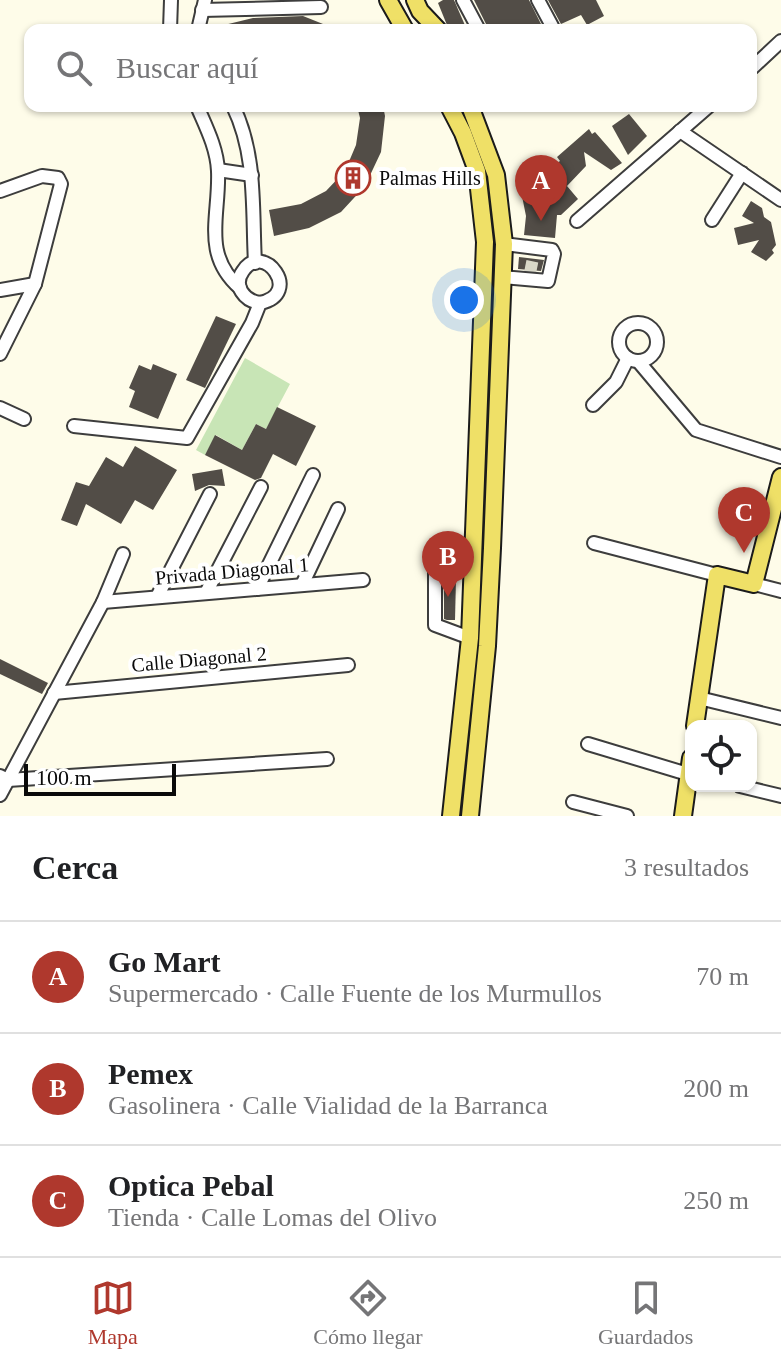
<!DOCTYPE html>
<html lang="es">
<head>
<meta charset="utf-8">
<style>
	body { margin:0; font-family:Georgia,serif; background:#f2f2f2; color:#202124 }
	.controls { position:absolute; right:24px; bottom:24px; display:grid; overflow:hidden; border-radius:16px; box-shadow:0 2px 6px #0004 }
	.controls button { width:72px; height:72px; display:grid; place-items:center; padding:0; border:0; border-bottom:2px solid #e0e0e0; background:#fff; color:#202124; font:40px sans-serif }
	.scale { position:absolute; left:24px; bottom:20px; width:152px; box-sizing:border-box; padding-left:8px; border:4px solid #0a0a0a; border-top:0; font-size:22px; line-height:28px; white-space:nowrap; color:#0a0a0a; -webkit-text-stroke:6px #fff; paint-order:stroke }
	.you { position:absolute; left:464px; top:300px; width:28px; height:28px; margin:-20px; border:6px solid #fff; border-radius:50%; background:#1a73e8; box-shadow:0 0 0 12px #1a73e833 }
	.badge { display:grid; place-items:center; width:52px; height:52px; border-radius:50%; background:#af382d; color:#fff; font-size:26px; font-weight:700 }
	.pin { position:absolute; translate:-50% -66px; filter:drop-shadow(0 2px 4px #0008) }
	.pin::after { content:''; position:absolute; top:42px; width:28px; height:24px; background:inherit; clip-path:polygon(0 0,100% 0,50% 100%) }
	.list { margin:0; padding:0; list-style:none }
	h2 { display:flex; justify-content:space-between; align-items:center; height:104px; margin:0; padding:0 32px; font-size:34px }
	h2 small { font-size:26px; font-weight:400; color:#757577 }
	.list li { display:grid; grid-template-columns:52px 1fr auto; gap:24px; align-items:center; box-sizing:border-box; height:112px; padding:0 32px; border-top:2px solid #e0e0e0 }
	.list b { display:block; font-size:30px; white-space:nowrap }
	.list p { margin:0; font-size:26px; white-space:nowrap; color:#757577 }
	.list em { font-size:26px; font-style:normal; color:#757577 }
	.icon { flex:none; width:44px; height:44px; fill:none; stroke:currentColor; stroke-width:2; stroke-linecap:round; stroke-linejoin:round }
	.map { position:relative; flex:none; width:781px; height:816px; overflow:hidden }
	.search { position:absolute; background:#fff; box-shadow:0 2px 6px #0004; left:24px; right:24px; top:24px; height:88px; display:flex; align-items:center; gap:20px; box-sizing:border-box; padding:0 28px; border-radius:16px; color:#757577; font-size:30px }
	.sheet { height:440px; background:#fff }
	nav { display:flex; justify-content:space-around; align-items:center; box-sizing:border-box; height:112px; border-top:2px solid #e0e0e0; background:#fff; font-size:22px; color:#757577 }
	nav a { display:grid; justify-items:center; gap:4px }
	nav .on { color:#af382d }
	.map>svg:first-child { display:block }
</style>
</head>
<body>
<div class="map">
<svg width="781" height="816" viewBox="0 0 781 816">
	<rect width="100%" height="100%" fill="#fefce9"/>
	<polygon fill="#c8e5b6" points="245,358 290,384 266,429 256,424 242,450 216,435 205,455 196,450"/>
	<g fill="#524d47">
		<polygon points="443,0 454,0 467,30 449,30 438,3"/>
		<polygon points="474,0 529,0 544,30 489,30"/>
		<polygon points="548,0 596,0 604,16 587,25 581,15 561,24"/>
		<polygon points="303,16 338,30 217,30 216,27 253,18"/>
		<polygon points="357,106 383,106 385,116 381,152 365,186 341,212 309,228 274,236 269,210 301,204 326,191 345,171 356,145 360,118"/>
		<polygon points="629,114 647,136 628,155 612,126"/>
		<polygon points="589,129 592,134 595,132 622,163 611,170 584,152 586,166 567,186 578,199 561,215 557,215 555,238 524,235 526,216 517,171 527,173 545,187 565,172 557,163 560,161 557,157"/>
		<polygon points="751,201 762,208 764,217 771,222 776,245 772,250 774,253 766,261 751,252 759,240 738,245 734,228 754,223 742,216"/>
		<polygon points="519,257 544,260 541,271 518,269"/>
		<polygon points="216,316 236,324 205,388 186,380"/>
		<polygon points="153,364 177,374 158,419 129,407 135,391 129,388 139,365 151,370"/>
		<polygon points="277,407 316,426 296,466 273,454 261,478 255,480 205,455 215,435 242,450 256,424 266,429"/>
		<polygon points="135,446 177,470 153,510 135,500 121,524 86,504 77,526 61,520 76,482 89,486 106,457 123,467"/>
		<polygon points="222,469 225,486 209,485 195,491 192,474"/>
		<polygon points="456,579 455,620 447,620 444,619 444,580"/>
		<polygon points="0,659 48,683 42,694 0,674"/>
	</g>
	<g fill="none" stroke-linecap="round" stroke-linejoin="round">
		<polyline stroke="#d9d8c8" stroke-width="12" stroke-dasharray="12 6" stroke-linecap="butt" points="530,273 533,258"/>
		<g stroke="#3d3d3d" stroke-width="16">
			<g id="minor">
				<polyline points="463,0 479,30"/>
				<polyline points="538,0 552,26"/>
				<polyline points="202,10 321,7"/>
				<polyline points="170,30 171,0"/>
				<polyline points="198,30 205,0"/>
				<polyline points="751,69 781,41"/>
				<path d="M197,106c9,21 20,42 21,65 2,44 -17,83 22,117"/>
				<path d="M233,106c24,49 19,103 22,157"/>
				<polyline points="680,131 781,200"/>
				<polyline points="218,170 252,175"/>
				<polyline points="0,191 42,176 58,178 61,184 35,284 0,354"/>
				<polyline points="712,220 742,173"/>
				<polyline points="577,221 709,106"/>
				<polyline points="502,277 548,281 554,254 552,250 504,244"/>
				<polyline points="0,290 35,284"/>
				<circle cx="638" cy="342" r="19"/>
				<polyline points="638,361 696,430 781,457"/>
				<polyline points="593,405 616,382 628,358"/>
				<polyline points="0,408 24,419"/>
				<path d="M74,426l113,12 65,-115 8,-20c44,-9 3,-63 -17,-32 -11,15 2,30 17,32"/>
				<polyline points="594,543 717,575"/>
				<polyline points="754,584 781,591"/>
				<polyline points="302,585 338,509"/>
				<polyline points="257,589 313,475"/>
				<polyline points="206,593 261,487"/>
				<polyline points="157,597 210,494"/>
				<polyline points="103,602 363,580"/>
				<polyline points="470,638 435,625 435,571 455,570 474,563"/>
				<polyline points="54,693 348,665"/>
				<polyline points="699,698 781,718"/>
				<polyline points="588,744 691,775"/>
				<polyline points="0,776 8,780 327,759"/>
				<polyline points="740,786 781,796"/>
				<polyline points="0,795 103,602 123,554"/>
				<polyline points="573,802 627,816"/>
			</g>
		</g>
		<g stroke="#1b1b1b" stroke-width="20">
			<g id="major">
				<polyline points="388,0 405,30"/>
				<polyline points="415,0 420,11 438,30"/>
				<polyline points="449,106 463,133 477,171 485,242 470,638 451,816"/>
				<polyline points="470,106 496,175 504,244 492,548 487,646 470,816"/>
				<polyline points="695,726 717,575 754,584 781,477"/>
				<polyline points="683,816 691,758"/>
			</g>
		</g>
		<use href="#minor" stroke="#fff" stroke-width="12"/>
		<use href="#major" stroke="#efe067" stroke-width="16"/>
	</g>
	<defs>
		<g id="building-ring" transform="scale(1.8)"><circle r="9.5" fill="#fff" stroke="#af382d" stroke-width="1.5"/><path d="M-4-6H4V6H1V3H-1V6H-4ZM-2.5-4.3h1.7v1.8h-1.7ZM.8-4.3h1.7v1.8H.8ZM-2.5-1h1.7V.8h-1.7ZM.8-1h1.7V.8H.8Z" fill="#af382d"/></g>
	</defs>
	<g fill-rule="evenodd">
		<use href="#building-ring" x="353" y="178"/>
	</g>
	<g text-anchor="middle" stroke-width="8" stroke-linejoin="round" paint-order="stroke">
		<g font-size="20" fill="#0a0a0a" stroke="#fff" text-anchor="start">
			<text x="379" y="185">Palmas Hills</text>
		</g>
		<g font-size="20" fill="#0a0a0a" stroke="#fff">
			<text transform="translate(232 571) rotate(-5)" y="7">Privada Diagonal 1</text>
			<text transform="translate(199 659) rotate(-5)" y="7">Calle Diagonal 2</text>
		</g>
	</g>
</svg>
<div class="controls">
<button><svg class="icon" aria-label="locate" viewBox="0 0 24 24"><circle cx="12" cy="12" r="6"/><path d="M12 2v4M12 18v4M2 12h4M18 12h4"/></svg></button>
</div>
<div class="scale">100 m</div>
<div class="you"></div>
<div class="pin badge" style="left:541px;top:221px">A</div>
<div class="pin badge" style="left:448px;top:597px">B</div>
<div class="pin badge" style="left:744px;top:553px">C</div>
<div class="search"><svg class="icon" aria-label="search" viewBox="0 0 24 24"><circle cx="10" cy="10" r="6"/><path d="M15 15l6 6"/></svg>Buscar aquí</div>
</div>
<section class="sheet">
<h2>Cerca<small>3 resultados</small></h2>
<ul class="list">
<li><span class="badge">A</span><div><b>Go Mart</b><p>Supermercado · Calle Fuente de los Murmullos</p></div><em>70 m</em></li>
<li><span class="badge">B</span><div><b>Pemex</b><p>Gasolinera · Calle Vialidad de la Barranca</p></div><em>200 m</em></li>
<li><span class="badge">C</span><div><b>Optica Pebal</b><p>Tienda · Calle Lomas del Olivo</p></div><em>250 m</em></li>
</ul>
</section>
<nav>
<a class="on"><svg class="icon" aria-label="map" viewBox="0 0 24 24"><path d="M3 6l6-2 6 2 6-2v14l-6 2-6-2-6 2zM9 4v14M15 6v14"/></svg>Mapa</a>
<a><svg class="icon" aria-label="directions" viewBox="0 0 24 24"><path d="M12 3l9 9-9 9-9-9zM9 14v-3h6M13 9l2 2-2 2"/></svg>Cómo llegar</a>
<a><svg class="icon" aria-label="saved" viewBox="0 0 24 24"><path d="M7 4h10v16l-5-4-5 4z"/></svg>Guardados</a>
</nav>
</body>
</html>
